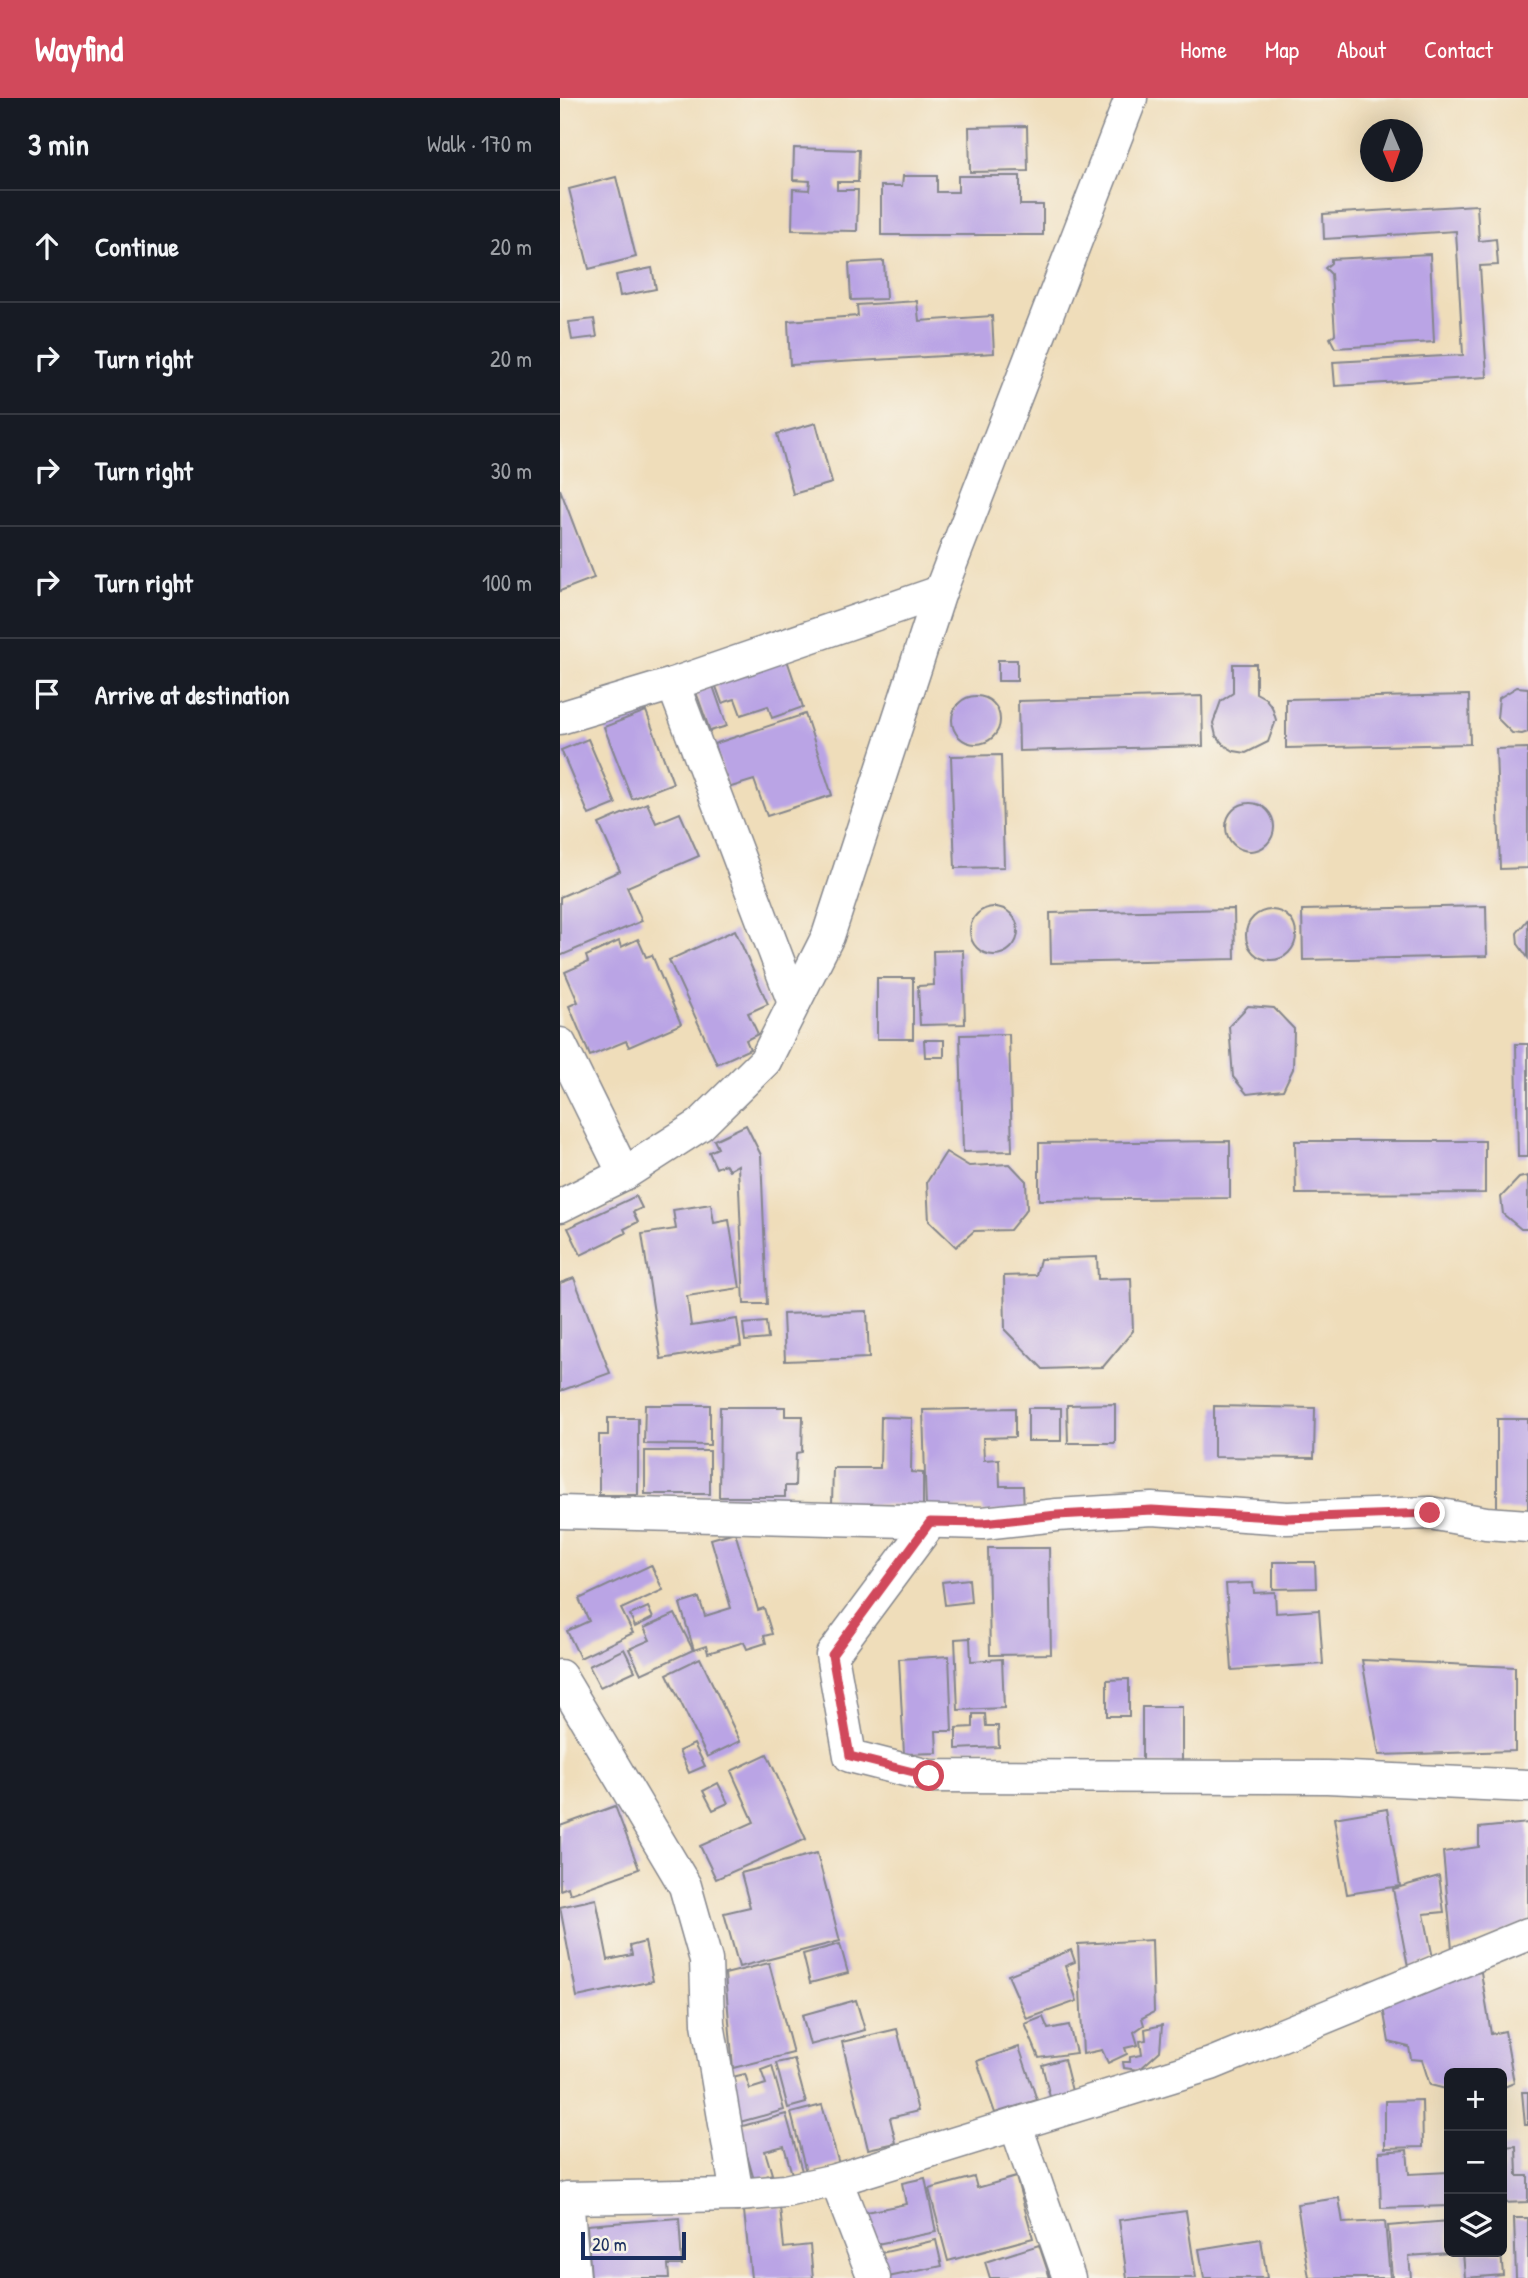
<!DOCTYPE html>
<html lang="en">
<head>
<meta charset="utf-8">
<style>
	body { margin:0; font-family:"Patrick Hand",sans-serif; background:#20242c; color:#f1f3f6 }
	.controls { position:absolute; right:21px; bottom:21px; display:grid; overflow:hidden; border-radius:10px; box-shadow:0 7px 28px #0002 }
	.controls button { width:63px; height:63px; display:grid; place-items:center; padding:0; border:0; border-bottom:2px solid #363941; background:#171b24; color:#f1f3f6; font:35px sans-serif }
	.compass { position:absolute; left:800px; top:21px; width:63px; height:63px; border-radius:50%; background:#171b24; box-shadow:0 7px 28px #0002; rotate:178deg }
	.scale { position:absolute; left:21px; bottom:18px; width:105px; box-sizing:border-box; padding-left:7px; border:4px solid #1b2f5e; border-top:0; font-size:19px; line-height:24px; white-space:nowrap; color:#1b2f5e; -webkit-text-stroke:5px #f7f3e8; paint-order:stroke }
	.stop { position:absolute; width:21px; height:21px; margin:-16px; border:5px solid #d1495b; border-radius:50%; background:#fff }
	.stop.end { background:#d1495b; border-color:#fff; box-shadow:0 2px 7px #0008 }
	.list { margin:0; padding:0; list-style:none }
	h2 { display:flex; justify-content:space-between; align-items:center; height:91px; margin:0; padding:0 28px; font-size:30px }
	h2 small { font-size:23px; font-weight:400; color:#9ea1a6 }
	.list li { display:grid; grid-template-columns:46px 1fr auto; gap:21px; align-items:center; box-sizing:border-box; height:112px; padding:0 28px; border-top:2px solid #363941 }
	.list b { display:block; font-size:26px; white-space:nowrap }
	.list em { font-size:23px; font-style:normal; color:#9ea1a6 }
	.icon { flex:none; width:38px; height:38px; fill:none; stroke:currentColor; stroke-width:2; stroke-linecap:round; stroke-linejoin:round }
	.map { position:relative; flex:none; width:968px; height:2180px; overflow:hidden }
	header { display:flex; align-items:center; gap:42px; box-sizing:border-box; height:98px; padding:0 35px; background:#d1495b; color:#fff }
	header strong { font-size:33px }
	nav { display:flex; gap:38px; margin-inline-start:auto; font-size:24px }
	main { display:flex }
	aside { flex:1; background:#171b24 }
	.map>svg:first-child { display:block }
</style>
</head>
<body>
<header>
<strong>Wayfind</strong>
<nav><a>Home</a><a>Map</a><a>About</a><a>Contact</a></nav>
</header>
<main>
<aside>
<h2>3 min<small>Walk · 170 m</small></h2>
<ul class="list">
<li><svg class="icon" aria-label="ahead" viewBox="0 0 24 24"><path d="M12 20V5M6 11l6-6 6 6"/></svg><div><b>Continue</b></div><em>20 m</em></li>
<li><svg class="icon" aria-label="right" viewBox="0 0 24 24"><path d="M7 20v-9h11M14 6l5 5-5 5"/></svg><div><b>Turn right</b></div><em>20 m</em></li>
<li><svg class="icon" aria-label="right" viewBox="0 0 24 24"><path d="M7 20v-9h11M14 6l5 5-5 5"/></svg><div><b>Turn right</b></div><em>30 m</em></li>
<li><svg class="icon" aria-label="right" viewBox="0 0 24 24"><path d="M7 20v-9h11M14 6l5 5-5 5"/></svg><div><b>Turn right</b></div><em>100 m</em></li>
<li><svg class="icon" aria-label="arrive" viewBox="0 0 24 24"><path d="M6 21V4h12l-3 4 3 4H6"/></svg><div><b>Arrive at destination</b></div></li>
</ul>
</aside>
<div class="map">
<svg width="968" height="2180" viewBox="0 0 968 2180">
	<rect width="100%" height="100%" fill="#f7f3e8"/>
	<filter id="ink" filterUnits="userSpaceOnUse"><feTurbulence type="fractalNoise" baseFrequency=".0143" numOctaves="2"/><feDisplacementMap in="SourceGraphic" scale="14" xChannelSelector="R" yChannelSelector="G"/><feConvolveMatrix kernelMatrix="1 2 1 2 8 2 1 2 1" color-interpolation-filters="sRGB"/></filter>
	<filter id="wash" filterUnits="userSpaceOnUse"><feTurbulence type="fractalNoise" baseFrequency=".00686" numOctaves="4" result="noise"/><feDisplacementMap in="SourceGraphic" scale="28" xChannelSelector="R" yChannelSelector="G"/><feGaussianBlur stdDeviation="1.57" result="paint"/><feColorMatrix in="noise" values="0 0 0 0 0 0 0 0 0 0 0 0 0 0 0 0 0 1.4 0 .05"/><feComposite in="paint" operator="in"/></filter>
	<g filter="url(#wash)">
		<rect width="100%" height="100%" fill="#efddba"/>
		<g id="blocks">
			<g fill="#baa4e5">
				<polygon points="467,28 468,73 410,74 409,29"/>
				<polygon points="234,50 299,52 298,84 277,84 277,92 298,92 297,133 232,132 233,91 249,92 250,83 233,82"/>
				<polygon points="343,78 377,78 377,94 398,94 398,78 460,78 460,107 483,107 483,137 321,137 321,88 342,88"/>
				<polygon points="56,79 76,159 29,171 9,91"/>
				<polygon points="917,107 919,143 936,141 938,167 920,168 927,279 775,288 773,264 903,257 896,133 764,141 763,116"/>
				<polygon points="870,156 874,244 775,250 770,240 775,236 771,176 765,170 771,165 771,161"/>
				<polygon points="324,163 326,201 291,202 289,165"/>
				<polygon points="92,170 96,191 60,198 56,177"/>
				<polygon points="357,203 359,223 432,218 434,255 230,267 228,223 298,218 297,207"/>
				<polygon points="34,221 37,239 12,242 9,224"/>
				<polygon points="256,325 272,385 233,396 217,336"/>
				<polygon points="0,391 34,480 0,493"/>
				<polygon points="226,559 243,609 212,620 208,608 181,617 175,601 162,605 154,583"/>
				<rect x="438" y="562" width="19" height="21"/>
				<polygon points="673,566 696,566 696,595 705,600 712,609 716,622 708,644 686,655 674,653 664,647 656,638 653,625 661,603 673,595"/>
				<polygon points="153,588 167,628 150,633 136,594"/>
				<polygon points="957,589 968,590 968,634 962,636 952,635 937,620 939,600"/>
				<polygon points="909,597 910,646 726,650 726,601"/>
				<circle cx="416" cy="622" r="24"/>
				<polygon points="642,598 643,648 459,653 458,603"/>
				<polygon points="86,613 113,685 72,701 44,629"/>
				<polygon points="245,616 272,697 207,718 194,682 168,690 154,646"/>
				<polygon points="28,641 56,706 29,717 1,652"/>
				<polygon points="968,650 968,770 940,771 936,651"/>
				<polygon points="441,657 444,769 395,770 391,658"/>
				<circle cx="690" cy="729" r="24"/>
				<polygon points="87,705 96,725 120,715 139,758 67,789 82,823 0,858 0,799 60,773 39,726"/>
				<polygon points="926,808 927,858 743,862 742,812"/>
				<circle cx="434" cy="833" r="24"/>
				<polygon points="674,811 675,861 491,865 490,815"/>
				<circle cx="711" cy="837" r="25"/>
				<polygon points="968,821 968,860 958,846 957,835"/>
				<polygon points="175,832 208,906 188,915 198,936 186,942 190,951 157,966 109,862"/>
				<polygon points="78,841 86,859 92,857 121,926 69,949 66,943 30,958 9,908 18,904 5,874 28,864 26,858 59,843 61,849"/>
				<polygon points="403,852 405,926 360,927 358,888 374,887 373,853"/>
				<rect x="317" y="880" width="36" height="61"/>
				<polygon points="688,908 714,910 734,931 733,971 723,992 687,996 673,979 669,928"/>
				<polygon points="449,936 452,1053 403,1054 400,937"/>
				<polygon points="364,942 384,942 384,959 365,959"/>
				<polygon points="956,946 968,946 968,1059 958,1059"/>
				<polygon points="186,1027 201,1057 207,1206 184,1206 178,1067 169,1072 165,1066 156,1070 149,1054 158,1050 154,1042"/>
				<polygon points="670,1043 670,1100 479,1102 479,1045"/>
				<polygon points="735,1043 925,1043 925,1095 736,1096"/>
				<polygon points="386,1054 409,1068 450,1066 466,1083 467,1111 450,1132 414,1133 396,1149 369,1123 367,1084"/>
				<polygon points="968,1078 968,1131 961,1131 943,1116 941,1099 959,1080"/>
				<polygon points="76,1098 82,1110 73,1114 78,1124 64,1131 66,1135 21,1157 8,1130"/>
				<polygon points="151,1106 154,1125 169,1122 180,1190 127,1198 131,1228 177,1221 181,1248 101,1261 82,1136 116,1131 113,1112"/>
				<polygon points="537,1159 538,1181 571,1180 573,1233 543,1269 483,1271 445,1232 444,1178 476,1177 480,1161"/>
				<polygon points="14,1180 50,1275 0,1293 0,1185"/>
				<polygon points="307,1213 309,1260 225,1263 223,1216"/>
				<polygon points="206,1224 208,1241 185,1243 183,1226"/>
				<polygon points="555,1306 555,1345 508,1345 507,1307"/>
				<polygon points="85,1307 150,1307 150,1347 84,1346"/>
				<polygon points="654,1308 755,1310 754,1360 654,1359"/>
				<polygon points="160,1309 225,1309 225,1318 243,1318 242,1354 236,1355 235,1388 225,1388 225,1399 159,1399"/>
				<polygon points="455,1310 455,1339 423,1340 424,1362 439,1361 440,1388 463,1388 464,1413 423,1414 423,1409 366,1411 363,1312"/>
				<rect x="468" y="1310" width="33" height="33"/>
				<polygon points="321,1319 352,1320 351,1374 363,1375 363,1407 272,1406 273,1370 320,1370"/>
				<polygon points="48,1320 78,1320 78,1397 39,1397 39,1337 48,1337"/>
				<rect x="937" y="1321" width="31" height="91"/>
				<rect x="85" y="1353" width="65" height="43"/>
				<polygon points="175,1434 198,1512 204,1510 212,1536 204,1538 206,1545 187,1551 184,1544 148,1555 146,1548 134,1552 120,1506 139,1500 145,1518 171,1510 151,1441"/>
				<polygon points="428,1450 489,1450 491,1556 430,1557"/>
				<polygon points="713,1464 755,1464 756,1490 713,1491"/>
				<polygon points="91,1467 103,1492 61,1511 73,1535 20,1560 7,1533 29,1523 19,1501"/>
				<polygon points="409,1481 411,1504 385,1507 382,1484"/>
				<polygon points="693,1485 694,1495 715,1494 716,1515 759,1512 763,1566 672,1572 666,1486"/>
				<polygon points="88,1509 93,1520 75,1529 70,1517"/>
				<polygon points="115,1516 133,1552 81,1576 69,1551 90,1542 84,1530"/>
				<polygon points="410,1540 411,1563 442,1561 444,1610 398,1612 395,1541"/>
				<polygon points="64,1551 75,1573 40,1589 29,1568"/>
				<polygon points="389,1558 392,1633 376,1633 377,1655 344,1656 339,1561"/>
				<polygon points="140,1560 180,1643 147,1659 107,1576"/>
				<polygon points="802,1562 955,1569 955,1653 819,1657"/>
				<polygon points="569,1581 569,1618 547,1618 547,1582"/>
				<rect x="582" y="1609" width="40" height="57"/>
				<polygon points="413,1616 425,1616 426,1628 438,1628 439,1649 396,1651 396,1630 413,1629"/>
				<polygon points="134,1646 145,1668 129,1675 119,1653"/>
				<polygon points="207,1656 246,1741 156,1781 140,1748 194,1724 171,1673"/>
				<polygon points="158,1685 168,1705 153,1712 143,1693"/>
				<polygon points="55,1708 79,1771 10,1796 8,1789 0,1792 0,1728"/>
				<polygon points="827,1711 840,1788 787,1796 774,1720"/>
				<polygon points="968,1725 968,1824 892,1851 883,1754 919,1749 919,1730"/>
				<polygon points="257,1755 280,1843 179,1869 164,1815 190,1809 181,1775"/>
				<polygon points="879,1778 884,1814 864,1816 873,1860 848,1869 833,1791"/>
				<polygon points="36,1801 48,1862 72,1857 70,1848 85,1844 93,1883 17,1899 0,1809"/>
				<polygon points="592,1842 594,1914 582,1920 584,1927 574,1934 578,1947 565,1950 567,1956 548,1965 542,1952 523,1956 518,1846"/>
				<polygon points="280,1846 288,1875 250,1885 243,1856"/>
				<polygon points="511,1852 515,1864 505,1868 517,1903 467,1921 448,1877"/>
				<polygon points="209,1865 233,1955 173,1970 165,1876"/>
				<polygon points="921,1874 931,1936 945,1933 954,1985 942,1990 942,1975 889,1975 887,2004 886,1991 870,1987 862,1962 851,1961 849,1949 829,1944 822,1904 852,1886"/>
				<polygon points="296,1902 305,1932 250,1947 242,1917"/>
				<polygon points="483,1919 488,1931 509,1927 516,1955 479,1960 465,1926"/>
				<polygon points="602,1927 600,1953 579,1972 564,1970 563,1964 570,1964 570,1959 582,1957 580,1943 586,1942 585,1931"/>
				<polygon points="337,1931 358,2013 330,2020 336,2045 308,2051 282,1944"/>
				<polygon points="459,1949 477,2002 435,2015 417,1963"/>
				<polygon points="234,1961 246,2005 228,2010 216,1965"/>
				<polygon points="504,1961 514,2001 492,2007 482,1967"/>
				<polygon points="212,1968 224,2012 180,2024 168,1980 185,1976 190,1991 206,1986 201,1972"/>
				<polygon points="962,1994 968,1994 968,2027 965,2027"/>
				<polygon points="862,2002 863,2049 825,2050 825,2003"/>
				<polygon points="262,2007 279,2066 246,2074 231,2015"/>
				<polygon points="226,2016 242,2073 232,2076 224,2048 205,2053 212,2076 194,2082 179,2029"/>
				<polygon points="956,2048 957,2078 968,2078 968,2104 942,2105 942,2049"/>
				<polygon points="847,2052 849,2076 889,2074 889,2108 821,2110 819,2054"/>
				<polygon points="414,2079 417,2090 456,2079 473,2140 388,2163 369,2091"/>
				<polygon points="365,2080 376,2134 312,2147 306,2114 346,2106 342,2085"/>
				<polygon points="779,2100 783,2125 825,2123 830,2180 749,2180 737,2106"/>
				<polygon points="220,2109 224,2150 250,2147 253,2180 191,2180 184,2113"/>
				<polygon points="626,2113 636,2180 567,2180 559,2122"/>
				<polygon points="119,2120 122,2167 108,2167 109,2180 31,2180 27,2127"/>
				<polygon points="954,2120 968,2120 968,2180 956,2180"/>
				<polygon points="889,2123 889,2155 849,2158 851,2180 832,2180 828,2128"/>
				<polygon points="701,2141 707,2180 644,2180 639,2151"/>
				<polygon points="376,2142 382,2168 323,2180 317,2156"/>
				<polygon points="479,2147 490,2180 430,2180 425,2164"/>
				<polygon points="903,2154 941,2154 943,2177 905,2180"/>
			</g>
		</g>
	</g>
	<g filter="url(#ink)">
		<use href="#blocks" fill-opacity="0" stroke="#85868c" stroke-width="2"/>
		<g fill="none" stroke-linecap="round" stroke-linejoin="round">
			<g stroke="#85868c" stroke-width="35">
				<g id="street">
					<polyline points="113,586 234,905"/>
					<polyline points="0,620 113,586 380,494"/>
					<polyline points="0,946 64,1076"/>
					<polyline points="0,1108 64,1076 140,1027 205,963 268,838 380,494 571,0"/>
					<polyline points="0,1414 423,1425 497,1417 592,1411 727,1420 870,1415 926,1425 968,1428"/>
					<polyline points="370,1425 272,1557 290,1658 369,1678 767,1679 968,1688"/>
					<polyline points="0,1578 125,1788 146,1862 148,1925 177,2097 225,2093 276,2082 651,1966 968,1836"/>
					<polyline points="456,2028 509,2180"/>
					<polyline points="276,2082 314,2180"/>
					<polyline points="14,2180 7,2100 177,2097"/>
				</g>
			</g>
			<use href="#street" stroke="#fff" stroke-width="32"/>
		</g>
	</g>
	<g fill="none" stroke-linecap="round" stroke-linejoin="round" filter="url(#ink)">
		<polyline stroke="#d1495b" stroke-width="9" points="369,1678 290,1658 272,1557 370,1424 423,1425 497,1417 592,1412 727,1420 870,1415"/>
	</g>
</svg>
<div class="controls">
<button>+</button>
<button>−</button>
<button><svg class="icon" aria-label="layers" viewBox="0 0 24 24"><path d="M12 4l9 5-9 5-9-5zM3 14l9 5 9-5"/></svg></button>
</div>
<svg class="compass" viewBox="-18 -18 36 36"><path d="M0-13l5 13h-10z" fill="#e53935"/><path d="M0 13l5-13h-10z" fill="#9ea1a6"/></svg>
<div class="scale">20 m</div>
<div class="stop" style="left:369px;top:1678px"></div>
<div class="stop end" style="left:870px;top:1415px"></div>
</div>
</main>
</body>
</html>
